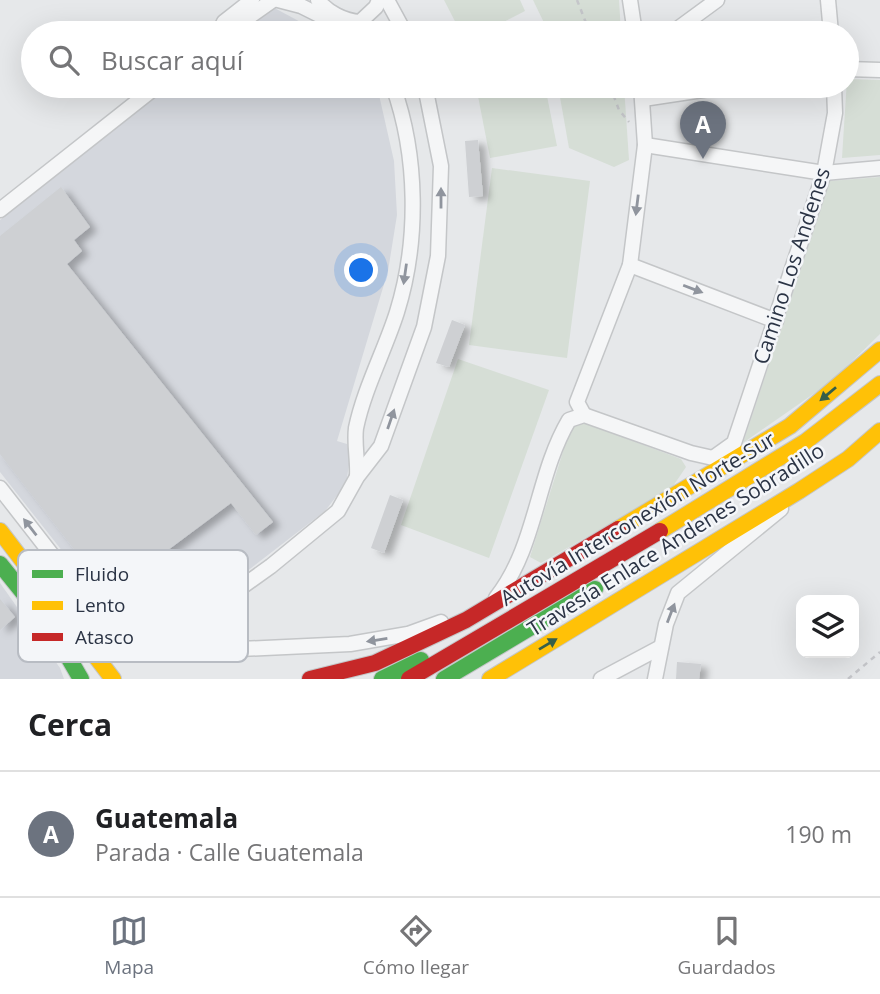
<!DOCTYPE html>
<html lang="es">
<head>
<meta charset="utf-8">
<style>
	body { margin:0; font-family:"Open Sans",sans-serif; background:#f2f2f2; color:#202124 }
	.controls { position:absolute; right:21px; bottom:21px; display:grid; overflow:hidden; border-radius:14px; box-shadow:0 7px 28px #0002 }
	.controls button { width:63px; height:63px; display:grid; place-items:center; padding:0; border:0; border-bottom:2px solid #e0e0e0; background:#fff; color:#202124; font:35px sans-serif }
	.you { position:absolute; left:362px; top:271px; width:24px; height:24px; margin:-18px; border:5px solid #fff; border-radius:50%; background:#1a73e8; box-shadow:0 0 0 10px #1a73e833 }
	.badge { display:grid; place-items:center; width:46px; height:46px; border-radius:50%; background:#6c737f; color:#fff; font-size:23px; font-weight:700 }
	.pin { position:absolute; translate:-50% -58px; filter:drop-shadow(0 2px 4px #0008) }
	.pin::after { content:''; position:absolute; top:37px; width:24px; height:21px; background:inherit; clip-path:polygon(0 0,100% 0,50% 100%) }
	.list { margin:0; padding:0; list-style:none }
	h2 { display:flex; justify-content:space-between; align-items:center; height:91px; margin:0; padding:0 28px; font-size:30px }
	h2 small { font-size:23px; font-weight:400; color:#757577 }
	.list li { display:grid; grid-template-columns:46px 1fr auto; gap:21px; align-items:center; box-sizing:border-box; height:126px; padding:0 28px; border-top:2px solid #e0e0e0 }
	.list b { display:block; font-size:26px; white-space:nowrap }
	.list p { margin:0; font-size:23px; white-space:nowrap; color:#757577 }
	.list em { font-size:23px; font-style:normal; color:#757577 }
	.icon { flex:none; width:38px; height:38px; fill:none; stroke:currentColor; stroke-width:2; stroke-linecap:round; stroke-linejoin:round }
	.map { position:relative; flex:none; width:880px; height:679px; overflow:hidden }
	.search { position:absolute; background:#fff; box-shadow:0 7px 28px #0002; left:21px; right:21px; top:21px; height:77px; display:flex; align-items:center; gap:18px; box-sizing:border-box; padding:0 24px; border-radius:38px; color:#757577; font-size:26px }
	.sheet { height:217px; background:#fff }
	nav { display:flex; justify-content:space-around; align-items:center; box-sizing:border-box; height:98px; border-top:2px solid #e0e0e0; background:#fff; font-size:19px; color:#757577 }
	nav a { display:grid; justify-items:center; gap:4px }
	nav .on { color:#6c737f }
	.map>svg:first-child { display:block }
</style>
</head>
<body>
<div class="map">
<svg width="880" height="679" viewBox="0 0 880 679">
	<defs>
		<filter id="shadow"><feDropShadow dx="7" dy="4" stdDeviation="3.5" flood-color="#0004"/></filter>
	</defs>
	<rect width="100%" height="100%" fill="#e6e8ea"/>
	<g fill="#d4d7dd">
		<polygon points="267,4 321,33 231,33"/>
		<polygon points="166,86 377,86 394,161 397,215 388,271 337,441 347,444 350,458 346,484 325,511 189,616 162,626 127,622 108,609 0,472 0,220"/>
		<polygon points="0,583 60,668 64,679 0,679"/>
	</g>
	<g fill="#d6ded6">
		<polygon points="444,0 520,0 525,11 482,33 461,33"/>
		<polygon points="533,0 619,0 621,33 549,33"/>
		<polygon points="847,79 880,80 880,155 842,158"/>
		<polygon points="476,86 545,86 557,146 490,158"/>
		<polygon points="558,86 624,86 629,160 614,167 569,148"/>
		<polygon points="492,168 590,181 567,358 469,345"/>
		<polygon points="880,177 880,334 832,381 743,443 830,181"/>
		<polygon points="458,359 549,390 489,558 401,525"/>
		<polygon points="582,422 681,459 686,467 671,489 541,563 530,557 571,426"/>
	</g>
	<g fill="#ced0d3" filter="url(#shadow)">
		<polygon points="478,140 483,196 469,197 465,141"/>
		<polygon points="61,187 90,227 74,240 82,251 67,264 273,522 256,535 231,503 109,594 0,454 0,236"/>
		<polygon points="452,320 465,325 449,367 436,363"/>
		<polygon points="390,495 403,500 384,553 371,548"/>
		<polygon points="0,599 15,617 0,630"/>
		<polygon points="677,662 701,664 699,679 676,679"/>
	</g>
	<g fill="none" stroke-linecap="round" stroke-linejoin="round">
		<g stroke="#c4c6c8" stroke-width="17">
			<g id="street">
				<polyline points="278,0 301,6 355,33"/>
				<path d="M318,0c9,12 26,21 42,22l16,-15 3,-7"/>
				<polyline points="387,0 405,33"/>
				<polyline points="630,0 635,33"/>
				<polyline points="828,0 831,33"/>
				<polyline points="219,33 224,22 252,0"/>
				<polyline points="226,33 273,0"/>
				<polyline points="672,33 717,0"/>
				<polyline points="847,69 880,70"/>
				<polyline points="643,99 729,86"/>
				<polyline points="645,145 824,173 880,168"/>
				<polyline points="0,210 157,86"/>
				<polyline points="630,265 776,321"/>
				<polyline points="584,415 577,402 630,265 645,145 641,86"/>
				<path d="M357,476c1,-16 -3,-32 -1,-48 8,-39 29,-78 41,-116 22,-71 21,-156 -4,-226"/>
				<polyline points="0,488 95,610 116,626 160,646 197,651 350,644 408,634 441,622"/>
				<path d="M496,598c41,-52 40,-122 73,-178l15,-5 107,38 22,5 21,-15 90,-270 11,-60 -1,-27"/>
				<path d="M228,599c-15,21 -3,40 18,49"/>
				<polyline points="140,636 162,634 197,619 271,566 338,511 357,477 381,446 424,327 438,256 441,166 425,86"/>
				<polyline points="601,679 661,647"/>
				<polyline points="655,679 666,624 678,593 781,509"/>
			</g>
		</g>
		<g stroke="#c4c6c8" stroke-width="18">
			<g id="fast">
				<polyline points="0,564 50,626 81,679"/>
				<polyline points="382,679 421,660"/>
				<polyline points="444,679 595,589"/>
			</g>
		</g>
		<g stroke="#c4c6c8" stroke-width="18">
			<g id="slow">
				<polyline points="618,529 790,426 880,350"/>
				<polyline points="0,531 113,679"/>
				<polyline points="660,531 805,442 880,384"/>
				<polyline points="490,679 799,491 848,459 880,431"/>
			</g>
		</g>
		<g stroke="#c4c6c8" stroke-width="18">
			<g id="jam">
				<polyline points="310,679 375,663 466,620 618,529"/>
				<polyline points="409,679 660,531"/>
			</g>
		</g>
		<g stroke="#c5c6ca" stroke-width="2.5" stroke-dasharray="5 5" stroke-linecap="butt">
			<polyline points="577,0 590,33"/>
			<polyline points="610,86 619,110 629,122"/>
			<polyline points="848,679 880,652"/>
		</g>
		<use href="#street" stroke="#f5f6f7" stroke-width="14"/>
		<use href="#fast" stroke="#4caf50" stroke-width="16"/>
		<use href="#slow" stroke="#ffc107" stroke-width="16"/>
		<use href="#jam" stroke="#c62828" stroke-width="16"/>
	</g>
	<defs><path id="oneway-solid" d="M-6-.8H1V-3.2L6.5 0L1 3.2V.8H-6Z" transform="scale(1.75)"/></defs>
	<g fill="#90959e">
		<use href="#oneway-solid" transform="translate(441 198) rotate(-90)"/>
		<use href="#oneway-solid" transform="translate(637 205) rotate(97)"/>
		<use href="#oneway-solid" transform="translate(405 274) rotate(98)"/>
		<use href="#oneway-solid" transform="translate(693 289) rotate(21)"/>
		<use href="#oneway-solid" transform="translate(391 419) rotate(-71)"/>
		<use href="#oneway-solid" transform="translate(30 527) rotate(-128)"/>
		<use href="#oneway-solid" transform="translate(671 613) rotate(-69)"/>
		<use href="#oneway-solid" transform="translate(377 640) rotate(171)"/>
	</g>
	<g fill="#375f49">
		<use href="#oneway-solid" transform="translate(828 394) rotate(140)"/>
		<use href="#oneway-solid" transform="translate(548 644) rotate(-31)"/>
	</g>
	<g text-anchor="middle" stroke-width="5" stroke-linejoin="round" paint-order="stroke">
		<g font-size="21" fill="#2b3445" stroke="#f4f6f9">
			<text transform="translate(792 266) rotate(-72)" y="7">Camino Los Andenes</text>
			<text transform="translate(638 519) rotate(-31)" y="7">Autovía Interconexión Norte-Sur</text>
			<text transform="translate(676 540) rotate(-32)" y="7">Travesía Enlace Andenes Sobradillo</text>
		</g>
	</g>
	<rect x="18" y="550" width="230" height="112" rx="10" fill="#f4f6f9" stroke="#b8bcc3" stroke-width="2"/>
	<rect x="32" y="570" width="31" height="8" fill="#4caf50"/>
	<rect x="32" y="601" width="31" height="9" fill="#ffc107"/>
	<rect x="32" y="633" width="31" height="8" fill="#c62828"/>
	<g font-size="19" fill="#2b3445">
		<text x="75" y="581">Fluido</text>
		<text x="75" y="612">Lento</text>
		<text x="75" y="644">Atasco</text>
	</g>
</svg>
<div class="controls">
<button><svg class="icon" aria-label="layers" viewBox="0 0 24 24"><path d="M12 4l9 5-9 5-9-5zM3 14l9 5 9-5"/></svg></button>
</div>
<div class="you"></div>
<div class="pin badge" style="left:703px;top:159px">A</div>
<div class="search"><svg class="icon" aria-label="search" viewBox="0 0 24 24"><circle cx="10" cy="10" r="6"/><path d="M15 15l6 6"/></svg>Buscar aquí</div>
</div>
<section class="sheet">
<h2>Cerca<small></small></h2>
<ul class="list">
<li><span class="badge">A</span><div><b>Guatemala</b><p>Parada · Calle Guatemala</p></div><em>190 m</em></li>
</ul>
</section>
<nav>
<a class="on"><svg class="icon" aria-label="map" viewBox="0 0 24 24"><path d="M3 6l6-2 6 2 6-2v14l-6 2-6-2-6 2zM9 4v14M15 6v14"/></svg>Mapa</a>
<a><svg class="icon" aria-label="directions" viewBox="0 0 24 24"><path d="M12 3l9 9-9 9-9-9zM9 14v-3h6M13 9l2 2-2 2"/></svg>Cómo llegar</a>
<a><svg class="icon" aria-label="saved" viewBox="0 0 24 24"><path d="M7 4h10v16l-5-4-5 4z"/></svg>Guardados</a>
</nav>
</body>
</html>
